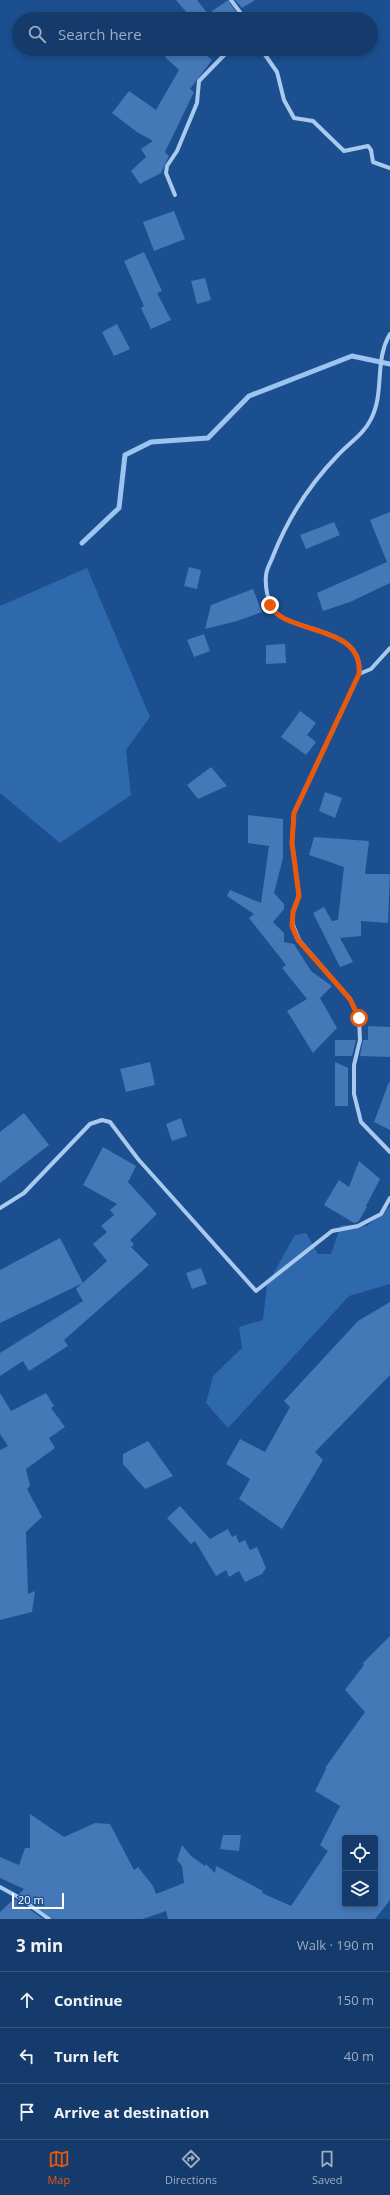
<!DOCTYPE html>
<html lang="en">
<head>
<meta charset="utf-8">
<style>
	body { margin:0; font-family:"Open Sans",sans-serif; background:#1d4271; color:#f1f3f6 }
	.controls { position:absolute; right:12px; bottom:12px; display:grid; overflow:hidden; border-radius:4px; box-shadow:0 2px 6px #0003 }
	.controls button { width:36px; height:36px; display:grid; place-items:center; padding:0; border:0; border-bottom:1px solid #33557e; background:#143b6b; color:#f1f3f6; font:20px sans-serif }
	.scale { position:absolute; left:12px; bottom:10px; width:52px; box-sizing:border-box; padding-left:4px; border:2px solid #fff; border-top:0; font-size:11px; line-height:14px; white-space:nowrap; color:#fff; -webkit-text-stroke:3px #1b4f8f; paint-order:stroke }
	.stop { position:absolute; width:12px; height:12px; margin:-9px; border:3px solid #ea580c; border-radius:50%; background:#fff }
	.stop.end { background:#ea580c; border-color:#fff; box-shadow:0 1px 4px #0008 }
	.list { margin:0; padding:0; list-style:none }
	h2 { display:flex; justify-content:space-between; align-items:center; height:52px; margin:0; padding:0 16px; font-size:17px }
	h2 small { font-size:13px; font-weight:400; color:#9dadc1 }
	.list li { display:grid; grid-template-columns:26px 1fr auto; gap:12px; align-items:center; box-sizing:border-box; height:56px; padding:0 16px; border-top:1px solid #33557e }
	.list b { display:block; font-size:15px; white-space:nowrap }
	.list em { font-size:13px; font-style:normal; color:#9dadc1 }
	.icon { flex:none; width:22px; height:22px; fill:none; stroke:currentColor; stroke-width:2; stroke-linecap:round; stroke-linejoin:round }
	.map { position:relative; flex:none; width:390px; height:1919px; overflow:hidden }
	.search { position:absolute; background:#143b6b; box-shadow:0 2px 6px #0003; left:12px; right:12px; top:12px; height:44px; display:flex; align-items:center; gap:10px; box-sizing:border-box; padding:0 14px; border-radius:22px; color:#9dadc1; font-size:15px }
	.sheet { height:220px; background:#143b6b }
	nav { display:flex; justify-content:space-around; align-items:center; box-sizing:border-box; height:56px; border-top:1px solid #33557e; background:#143b6b; font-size:11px; color:#9dadc1 }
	nav a { display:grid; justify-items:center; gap:2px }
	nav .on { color:#ea580c }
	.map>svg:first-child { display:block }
</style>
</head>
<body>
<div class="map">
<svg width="390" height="1919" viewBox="0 0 390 1919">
	<rect width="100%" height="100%" fill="#1b4f8f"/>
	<g fill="#2e69ad">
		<polygon points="87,568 150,717 126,750 131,795 60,843 0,793 0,606"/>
		<polygon points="390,1206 390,1284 349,1296 228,1428 206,1403 213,1376 242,1348 239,1327 263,1320 267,1285 295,1235 306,1233 318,1254 331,1254 341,1225 367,1226"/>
	</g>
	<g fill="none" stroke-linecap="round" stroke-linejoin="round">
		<polyline stroke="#9cc4f0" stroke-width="5" points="82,543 119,508 125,455 151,442 208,438 249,396 352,356 390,364"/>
	</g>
	<g fill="#4478b7" fill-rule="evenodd">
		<polygon points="176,0 197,0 208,14 228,0 236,12 225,19 192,19"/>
		<polygon points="235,0 255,0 242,8"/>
		<polygon points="173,49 200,49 212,60 190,89 194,92 165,152 169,156 161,173 140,184 131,171 146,157 141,149 153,141 137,132 112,113 129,91 156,110 179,70 165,57"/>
		<polygon points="174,211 185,239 154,251 143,222"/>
		<polygon points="144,252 162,291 157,293 171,320 151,329 141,308 144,306 124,261"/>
		<polygon points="205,278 211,300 197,304 191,281"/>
		<polygon points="117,324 130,349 114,356 102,332"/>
		<polygon points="390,512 390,583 350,602 323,611 317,593 387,562 370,520"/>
		<polygon points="334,522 340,535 306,549 300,535"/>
		<polygon points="189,567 201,570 197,589 184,586"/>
		<polygon points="253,589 262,612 237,621 205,629 211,605"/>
		<polygon points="204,634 210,651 194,657 187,640"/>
		<polygon points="285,644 286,663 266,664 266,645"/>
		<polygon points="300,711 316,723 307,735 316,742 306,755 281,737"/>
		<polygon points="211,767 227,786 198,799 187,785"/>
		<polygon points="325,792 342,798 335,818 319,811"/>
		<polygon points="248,815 283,819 283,858 274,893 284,904 284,909 273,922 284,933 284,942 294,944 311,971 332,986 320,998 337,1028 313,1053 287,1011 307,999 282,968 286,965 249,918 254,914 227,896 230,890 261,903 269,846 248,843"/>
		<polygon points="314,837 369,841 365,874 390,874 388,923 361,921 361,936 340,938 353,962 340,967 313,913 324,907 332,921 338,920 344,867 309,855"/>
		<polygon points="368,1026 390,1027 390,1057 360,1056 363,1040 368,1040"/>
		<polygon points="335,1040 356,1040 352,1056 335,1056"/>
		<polygon points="150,1062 155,1085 126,1092 120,1069"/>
		<polygon points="335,1062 348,1068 348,1106 335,1106"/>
		<polygon points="389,1082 390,1083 390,1130 374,1122"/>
		<polygon points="24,1113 49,1145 0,1183 0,1132"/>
		<polygon points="181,1118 187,1136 172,1141 166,1124"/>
		<polygon points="103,1147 136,1166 128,1182 157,1214 130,1240 134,1244 131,1247 149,1265 64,1340 68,1346 29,1371 23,1361 0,1376 0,1353 83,1301 76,1289 107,1261 93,1244 107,1232 101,1226 114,1215 110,1210 117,1204 83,1185"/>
		<polygon points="359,1161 380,1179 366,1206 367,1207 358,1222 354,1223 324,1205 339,1180 349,1187"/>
		<polygon points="60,1238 83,1283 0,1323 0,1270"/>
		<polygon points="201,1268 207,1284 192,1289 186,1273"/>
		<polygon points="390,1302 390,1375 315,1452 323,1460 282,1529 239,1499 250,1479 226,1464 240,1439 265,1452 290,1407 284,1401 358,1321"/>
		<polygon points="0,1393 11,1411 46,1393 54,1406 51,1408 65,1427 49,1438 55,1448 26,1469 30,1486 27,1489 42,1517 26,1532 28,1594 35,1591 32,1612 0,1620 0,1450 8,1446 0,1434"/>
		<polygon points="148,1441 173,1476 145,1489 123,1464 123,1454"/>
		<polygon points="180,1506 210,1539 228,1529 232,1537 236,1535 239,1543 245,1540 250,1550 257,1547 266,1568 262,1574 245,1582 239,1571 229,1577 226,1570 216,1576 195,1541 191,1544 167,1518"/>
		<path d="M390,1636v264l-15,19h-207l-2,-8 -23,8h-91l-33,-25 5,-5 -24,-11v-21l19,8 6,-17h5v-34l34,23 31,-14 15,1 24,46 4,-3 15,19 3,8 28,-11 -2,-17 -5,-6 5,-15 9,11 14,10 1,-2 9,9 1,-7 47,25 -1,2 29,13 37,-55 -8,-6 20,-39 -25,-15 11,-22 -1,-1 40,-56 -20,-22 19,-25 -1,-2zM345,1838h30v66h-30z"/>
		<polygon points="223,1835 241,1835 239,1851 220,1849"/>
		<polygon points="14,1899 18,1901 43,1919 0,1919 0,1912"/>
	</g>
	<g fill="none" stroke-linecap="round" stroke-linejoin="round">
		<g stroke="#a9c9ee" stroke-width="4">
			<polyline points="231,0 245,19"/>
			<polyline points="261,49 277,72 284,100 294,118 313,121 344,151 368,146 371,150 373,162 390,168"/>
			<polyline points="175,195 166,173 167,166 177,151 197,103 199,81 230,49"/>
			<path d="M390,334c-16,26 -5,58 -19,85 -7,15 -22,24 -33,36 -28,29 -50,63 -65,101 -2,6 -7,13 -7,20 -1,10 1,20 5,30 11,28 94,17 88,68l-65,139 -2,30 7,52 -6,17v13l6,15 51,59 9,19 1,22 -6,25v29l7,28 29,30"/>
			<polyline points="359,674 371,669 390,648"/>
			<polyline points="0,1208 24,1193 90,1124 102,1120 110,1122 138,1159 256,1291 332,1231 358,1226 381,1214 390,1198"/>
			<polyline points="0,1887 20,1898 49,1919"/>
		</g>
	</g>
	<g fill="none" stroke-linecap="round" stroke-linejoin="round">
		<path stroke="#ea580c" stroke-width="5" d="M270,605c13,30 94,18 89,69l-65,139 -2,30 7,53 -6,16 -1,14 6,14 52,59 9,19"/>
	</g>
</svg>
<div class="controls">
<button><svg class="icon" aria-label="locate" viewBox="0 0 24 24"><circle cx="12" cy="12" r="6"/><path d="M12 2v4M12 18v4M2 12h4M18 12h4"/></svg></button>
<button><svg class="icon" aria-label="layers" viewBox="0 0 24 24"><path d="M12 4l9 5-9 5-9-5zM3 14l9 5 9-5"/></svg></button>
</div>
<div class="scale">20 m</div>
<div class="stop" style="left:359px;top:1018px"></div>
<div class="stop end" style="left:270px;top:605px"></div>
<div class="search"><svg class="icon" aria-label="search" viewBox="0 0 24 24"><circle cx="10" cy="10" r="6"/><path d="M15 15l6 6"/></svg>Search here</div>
</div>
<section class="sheet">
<h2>3 min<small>Walk · 190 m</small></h2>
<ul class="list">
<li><svg class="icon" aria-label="ahead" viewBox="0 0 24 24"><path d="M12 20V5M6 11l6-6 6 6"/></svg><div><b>Continue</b></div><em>150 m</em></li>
<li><svg class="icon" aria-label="left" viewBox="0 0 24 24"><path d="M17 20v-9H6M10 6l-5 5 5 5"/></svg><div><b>Turn left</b></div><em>40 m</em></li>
<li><svg class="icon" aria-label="arrive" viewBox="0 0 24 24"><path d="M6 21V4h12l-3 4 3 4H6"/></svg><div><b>Arrive at destination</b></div></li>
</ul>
</section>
<nav>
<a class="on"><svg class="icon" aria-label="map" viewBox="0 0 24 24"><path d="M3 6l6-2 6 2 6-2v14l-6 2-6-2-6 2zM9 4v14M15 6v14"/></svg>Map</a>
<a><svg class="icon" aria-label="directions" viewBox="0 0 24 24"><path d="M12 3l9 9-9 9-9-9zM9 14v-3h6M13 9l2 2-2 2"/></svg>Directions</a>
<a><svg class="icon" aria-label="saved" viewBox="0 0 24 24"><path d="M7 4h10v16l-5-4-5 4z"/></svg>Saved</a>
</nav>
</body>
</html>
